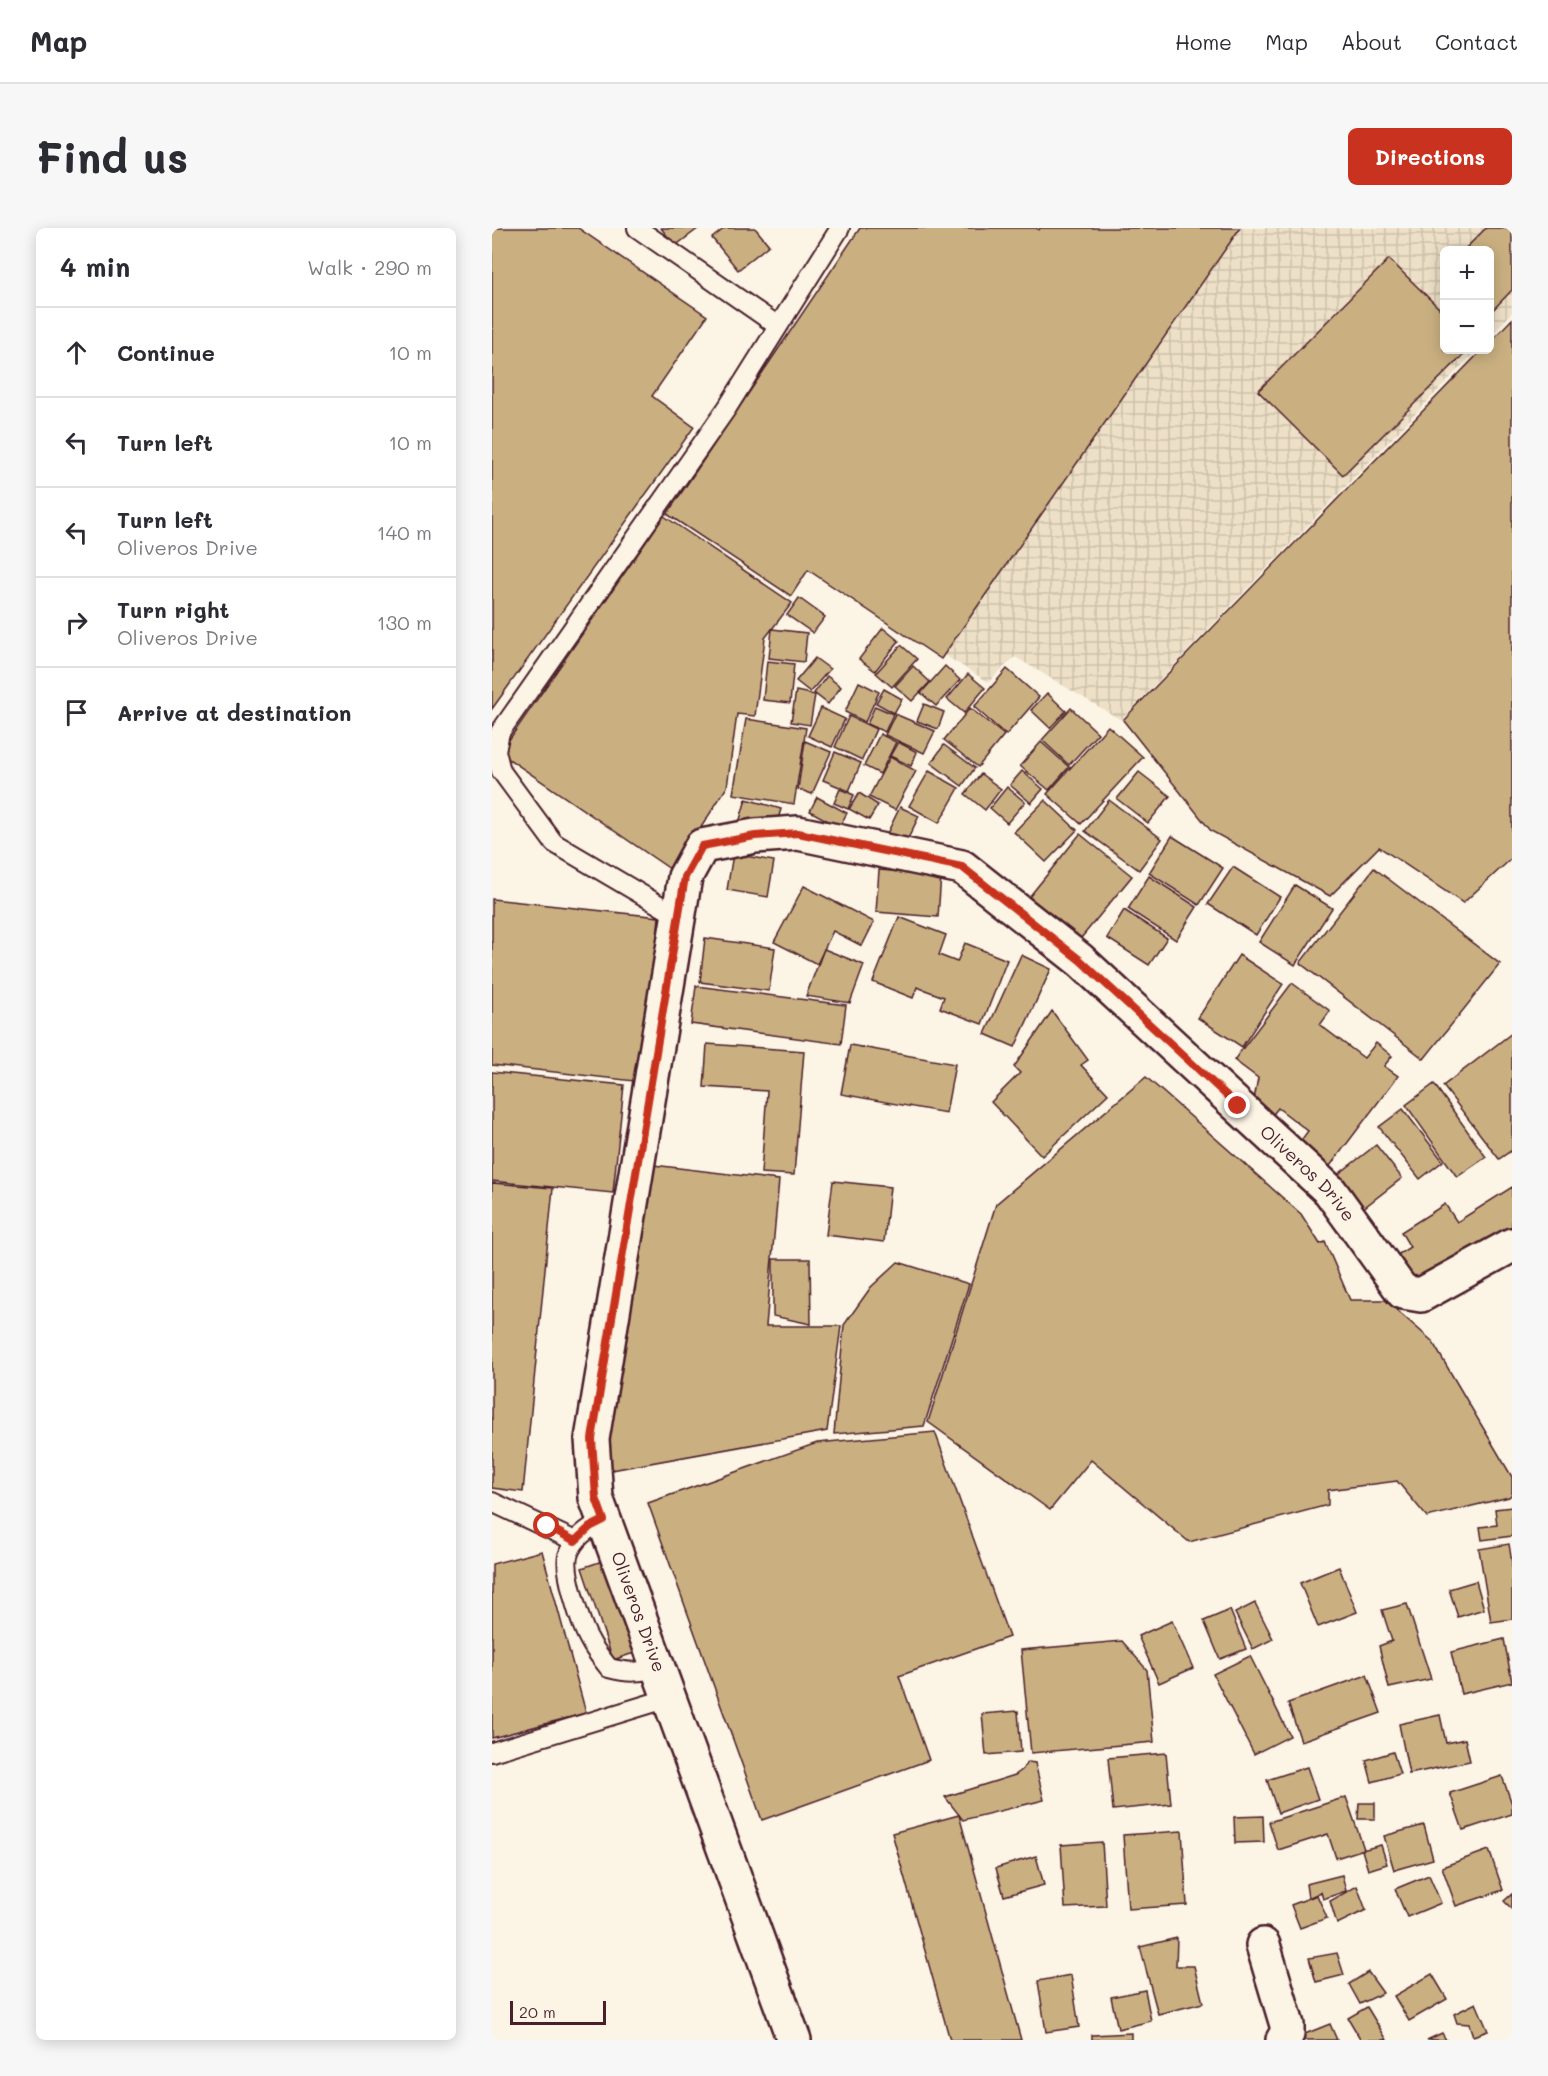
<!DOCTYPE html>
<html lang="en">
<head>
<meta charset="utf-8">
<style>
	body { margin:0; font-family:Mali,sans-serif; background:#f7f7f7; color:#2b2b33 }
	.controls { position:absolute; right:18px; top:18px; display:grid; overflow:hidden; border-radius:9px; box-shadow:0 3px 15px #0003 }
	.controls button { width:54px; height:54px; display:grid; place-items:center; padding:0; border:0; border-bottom:2px solid #e1e1e2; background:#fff; color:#2b2b33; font:30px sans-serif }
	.scale { position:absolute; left:18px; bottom:15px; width:96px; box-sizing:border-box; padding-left:6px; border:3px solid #4a1f2b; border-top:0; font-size:16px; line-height:21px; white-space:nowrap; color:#4a1f2b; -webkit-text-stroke:4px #fcf5e5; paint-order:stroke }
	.stop { position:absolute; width:18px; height:18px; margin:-14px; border:4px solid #c8321e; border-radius:50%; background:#fff }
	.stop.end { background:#c8321e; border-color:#fff; box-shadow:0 2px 6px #0008 }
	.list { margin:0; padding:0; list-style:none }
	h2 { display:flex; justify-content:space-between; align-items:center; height:78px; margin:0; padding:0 24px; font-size:26px }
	h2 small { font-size:20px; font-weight:400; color:#7c7c81 }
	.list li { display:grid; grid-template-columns:39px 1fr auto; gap:18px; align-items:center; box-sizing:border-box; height:90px; padding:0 24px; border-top:2px solid #e1e1e2 }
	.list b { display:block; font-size:22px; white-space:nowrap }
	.list p { margin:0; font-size:20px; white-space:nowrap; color:#7c7c81 }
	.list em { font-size:20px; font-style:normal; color:#7c7c81 }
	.icon { flex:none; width:33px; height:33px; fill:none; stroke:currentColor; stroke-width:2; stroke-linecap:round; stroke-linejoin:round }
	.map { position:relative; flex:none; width:1020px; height:1812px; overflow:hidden; border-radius:9px }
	header { display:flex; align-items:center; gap:36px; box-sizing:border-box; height:84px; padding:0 30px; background:#fff; border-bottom:2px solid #e1e1e2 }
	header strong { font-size:28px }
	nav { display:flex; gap:33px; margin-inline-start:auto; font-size:21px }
	.intro { display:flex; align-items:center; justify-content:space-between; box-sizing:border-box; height:144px; padding:0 36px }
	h1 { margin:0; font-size:42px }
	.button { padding:15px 27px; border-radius:9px; background:#c8321e; color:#fff; font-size:21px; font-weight:700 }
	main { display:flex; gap:36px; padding:0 36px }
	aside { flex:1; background:#fff; border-radius:9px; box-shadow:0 3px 15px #0003 }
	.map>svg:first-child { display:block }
</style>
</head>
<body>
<header>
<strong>Map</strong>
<nav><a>Home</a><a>Map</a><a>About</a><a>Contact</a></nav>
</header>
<div class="intro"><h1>Find us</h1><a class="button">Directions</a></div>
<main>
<aside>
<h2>4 min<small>Walk · 290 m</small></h2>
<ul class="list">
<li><svg class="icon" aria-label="ahead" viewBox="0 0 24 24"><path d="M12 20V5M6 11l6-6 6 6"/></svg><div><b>Continue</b></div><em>10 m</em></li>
<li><svg class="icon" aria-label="left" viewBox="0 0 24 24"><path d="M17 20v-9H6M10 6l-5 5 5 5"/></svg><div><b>Turn left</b></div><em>10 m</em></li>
<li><svg class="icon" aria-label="left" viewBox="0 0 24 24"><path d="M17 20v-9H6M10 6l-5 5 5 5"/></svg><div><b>Turn left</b><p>Oliveros Drive</p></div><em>140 m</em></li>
<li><svg class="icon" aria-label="right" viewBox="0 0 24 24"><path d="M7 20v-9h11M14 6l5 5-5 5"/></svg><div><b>Turn right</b><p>Oliveros Drive</p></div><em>130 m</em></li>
<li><svg class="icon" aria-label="arrive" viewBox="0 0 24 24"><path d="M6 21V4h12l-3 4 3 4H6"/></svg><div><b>Arrive at destination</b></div></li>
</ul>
</aside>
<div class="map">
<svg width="1020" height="1812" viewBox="0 0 1020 1812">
	<defs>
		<pattern id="industrial-grid" width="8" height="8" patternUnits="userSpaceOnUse" patternTransform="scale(1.5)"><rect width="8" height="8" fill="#ede0c7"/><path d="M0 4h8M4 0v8" fill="none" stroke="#cdc0ab"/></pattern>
	</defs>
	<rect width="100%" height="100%" fill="#fcf5e5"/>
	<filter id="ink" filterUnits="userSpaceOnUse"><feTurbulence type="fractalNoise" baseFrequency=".0167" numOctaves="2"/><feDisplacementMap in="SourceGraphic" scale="12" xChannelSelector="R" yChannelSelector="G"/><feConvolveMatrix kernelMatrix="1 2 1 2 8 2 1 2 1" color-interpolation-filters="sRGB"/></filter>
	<g filter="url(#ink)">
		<polygon fill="url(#industrial-grid)" points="735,0 1020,0 1020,85 998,108 998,22 952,22 952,122 985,122 629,492 523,429 496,454 449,425"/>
		<g fill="#cab081" stroke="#4a1f2b" stroke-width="1.5">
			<polygon points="0,0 86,0 215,88 160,168 202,199 0,481"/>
			<polygon points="169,0 207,0 183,18"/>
			<polygon points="233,0 263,0 277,17 246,42 220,10"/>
			<polygon points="368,0 544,0 547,2 548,0 748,0 449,431 316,342 299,368 175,286"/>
			<polygon points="994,0 1020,0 1020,62 998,85 998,22 972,22"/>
			<polygon points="897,31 952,85 952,122 976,122 851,247 766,163"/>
			<polygon points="1020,91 1020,630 971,675 887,619 838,668 719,603 631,492 990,122 998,122 998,114"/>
			<polygon points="172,288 300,375 273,410 263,488 245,486 235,559 181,643 8,525"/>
			<polygon points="307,370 333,389 321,405 295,387"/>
			<polygon points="391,400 407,413 383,443 367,431"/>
			<polygon points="280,401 315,405 312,434 277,430"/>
			<polygon points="409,417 425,431 400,459 384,445"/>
			<polygon points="323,430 338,441 318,464 304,453"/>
			<polygon points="275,433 302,436 298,475 271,472"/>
			<polygon points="421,438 438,454 420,473 403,458"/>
			<polygon points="453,438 468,452 444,478 429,465"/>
			<polygon points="515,441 547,469 514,507 482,479"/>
			<polygon points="476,446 493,460 472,485 455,471"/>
			<polygon points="335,448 349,459 336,476 322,465"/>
			<polygon points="367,454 387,464 373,494 353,484"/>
			<polygon points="392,461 410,471 402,485 384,475"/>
			<polygon points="304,463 323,467 318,497 299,494"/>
			<polygon points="555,465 574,483 558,500 539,482"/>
			<polygon points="432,476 452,484 446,501 425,493"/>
			<polygon points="383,478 401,486 393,504 375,496"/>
			<polygon points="329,480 353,491 340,519 316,508"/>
			<polygon points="478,480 512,507 486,539 452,512"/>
			<polygon points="579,480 606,505 577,537 550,512"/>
			<polygon points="403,486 443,503 432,525 393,507"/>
			<polygon points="357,488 384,501 370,532 343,519"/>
			<polygon points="254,491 314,500 302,576 241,566"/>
			<polygon points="616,498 651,529 589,596 555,566"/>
			<polygon points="388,506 404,514 388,546 372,538"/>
			<polygon points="313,513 339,524 320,566 306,561"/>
			<polygon points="406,514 425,524 419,538 398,528"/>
			<polygon points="549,514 577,539 557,562 528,538"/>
			<polygon points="452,517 483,540 470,558 439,535"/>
			<polygon points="343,524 369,535 357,563 331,552"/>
			<polygon points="398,529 424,543 403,582 377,569"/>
			<polygon points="437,543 467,560 447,595 417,578"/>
			<polygon points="530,543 551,561 539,575 518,557"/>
			<polygon points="647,544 678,568 656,595 625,571"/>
			<polygon points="489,546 509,561 493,582 473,566"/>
			<polygon points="515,559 533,574 515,595 498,580"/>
			<polygon points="348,561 362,567 356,581 342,575"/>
			<polygon points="367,565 386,577 377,592 357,581"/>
			<polygon points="325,569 355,585 347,599 318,583"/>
			<polygon points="254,571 289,581 282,605 247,595"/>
			<polygon points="553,572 585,602 554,634 522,604"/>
			<polygon points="617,572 670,611 647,642 593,603"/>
			<polygon points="408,579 427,588 409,625 390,616"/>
			<polygon points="588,606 640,648 585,715 533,674"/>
			<polygon points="680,608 731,640 707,677 657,645"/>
			<polygon points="241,626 282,633 276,669 235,662"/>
			<polygon points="741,639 788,669 764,707 716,676"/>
			<polygon points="882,640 1008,736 932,831 808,735"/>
			<polygon points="387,642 449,647 446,689 384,684"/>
			<polygon points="657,648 705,679 684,712 636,681"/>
			<polygon points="803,657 840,680 803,737 767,714"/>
			<polygon points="312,658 382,694 370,718 341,703 325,736 282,714"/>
			<polygon points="0,671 167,689 151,854 0,837"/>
			<polygon points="632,682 675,710 657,737 615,710"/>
			<polygon points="407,689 454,707 447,727 465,734 473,715 515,732 490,796 448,780 452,769 425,759 421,770 381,754"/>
			<polygon points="213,710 283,720 277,763 208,754"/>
			<polygon points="332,721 372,737 358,775 314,768"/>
			<polygon points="529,727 559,741 523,819 493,806"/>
			<polygon points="747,727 791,756 750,819 706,790"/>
			<polygon points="800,755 838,783 828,797 872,830 884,815 900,828 892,838 906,848 838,938 807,915 816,903 786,880 775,894 760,882 766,850 742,832"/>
			<polygon points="204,758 354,777 349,816 199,796"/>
			<polygon points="560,783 596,832 589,837 616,866 550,928 499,874 528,845 522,839"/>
			<polygon points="1020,805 1020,922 1007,931 951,858"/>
			<polygon points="215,816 312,823 302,947 269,945 275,863 212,859"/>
			<polygon points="358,817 463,836 454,885 349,866"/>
			<polygon points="0,844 132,857 121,965 0,953"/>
			<polygon points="654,849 809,986 828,1016 833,1014 858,1072 893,1072 940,1113 1020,1249 1020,1266 1017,1269 935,1289 905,1253 836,1262 836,1277 697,1314 599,1232 558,1282 436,1194 504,976"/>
			<polygon points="942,856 994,929 965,949 914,877"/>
			<polygon points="911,881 951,933 928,951 887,899"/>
			<polygon points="884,917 910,950 865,985 839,952"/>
			<polygon points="153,936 287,952 274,1098 349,1098 335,1203 114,1243"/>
			<polygon points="341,953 398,959 392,1014 334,1007"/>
			<polygon points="0,955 61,960 31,1264 0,1260"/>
			<polygon points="1020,959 1020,1006 930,1063 899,1031 918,1019 909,1004 953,976 965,994"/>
			<polygon points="281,1031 318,1031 319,1096 281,1088"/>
			<polygon points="406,1034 477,1056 432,1198 342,1206 352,1097 379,1059"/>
			<polygon points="443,1204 517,1409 407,1448 437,1532 270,1592 156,1275 325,1215"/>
			<polygon points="1020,1279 1020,1308 990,1312 988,1299 1005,1297 1003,1281"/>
			<polygon points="1017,1316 1020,1335 1020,1391 999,1394 987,1321"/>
			<polygon points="50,1323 94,1485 0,1510 0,1336"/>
			<polygon points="113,1332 145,1424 121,1432 90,1340"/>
			<polygon points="847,1339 865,1384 826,1399 808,1355"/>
			<polygon points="984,1353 992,1381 966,1389 957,1361"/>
			<polygon points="763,1375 781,1411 761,1421 743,1385"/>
			<polygon points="915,1376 939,1451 897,1460 887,1418 900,1413 890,1382"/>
			<polygon points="738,1382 754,1421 728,1431 712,1393"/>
			<polygon points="680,1393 701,1440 667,1455 646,1408"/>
			<polygon points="1012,1411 1020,1454 969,1466 959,1424"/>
			<polygon points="630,1413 655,1442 662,1514 539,1525 529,1422"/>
			<polygon points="758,1428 798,1508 762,1526 721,1446"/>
			<polygon points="875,1447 889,1485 809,1513 796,1475"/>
			<polygon points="526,1483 529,1524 494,1527 490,1486"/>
			<polygon points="948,1487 954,1515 973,1511 978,1533 917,1546 907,1496"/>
			<polygon points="901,1524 908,1546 880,1554 874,1532"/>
			<polygon points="674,1525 679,1576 621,1582 616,1530"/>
			<polygon points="536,1534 543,1535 552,1572 471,1592 453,1569 523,1547 530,1542"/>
			<polygon points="815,1539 826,1571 786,1585 775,1552"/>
			<polygon points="1010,1548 1020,1576 1020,1586 971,1602 958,1565"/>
			<polygon points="854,1569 872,1621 844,1630 836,1606 786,1622 777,1594"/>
			<polygon points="867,1575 883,1575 883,1591 866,1591"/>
			<polygon points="467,1587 529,1812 458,1812 400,1605"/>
			<polygon points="771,1588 772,1614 743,1615 742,1589"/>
			<polygon points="932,1597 941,1631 902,1642 892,1608"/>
			<polygon points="690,1603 695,1677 636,1681 631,1607"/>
			<polygon points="610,1614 614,1678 573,1680 569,1617"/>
			<polygon points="889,1617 895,1636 876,1642 870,1622"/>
			<polygon points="997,1622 1011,1662 964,1678 950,1639"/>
			<polygon points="544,1628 552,1657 512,1668 504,1640"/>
			<polygon points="850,1647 854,1663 831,1671 829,1664 816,1670 814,1656"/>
			<polygon points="937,1647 949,1675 915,1689 903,1661"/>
			<polygon points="865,1658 874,1682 845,1696 838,1673"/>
			<polygon points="1020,1666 1020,1681 1012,1673"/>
			<polygon points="825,1667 835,1690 808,1700 799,1677"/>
			<polygon points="685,1710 684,1738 702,1738 711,1775 666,1786 648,1719"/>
			<polygon points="845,1725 852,1747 824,1754 817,1730"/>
			<polygon points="876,1744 891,1765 868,1776 857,1756"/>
			<polygon points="940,1746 955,1771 917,1793 902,1768"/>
			<polygon points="579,1747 587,1799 554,1804 546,1753"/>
			<polygon points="653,1762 659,1793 626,1801 619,1769"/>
			<polygon points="984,1775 996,1803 981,1808 977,1796 965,1795 962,1786"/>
			<polygon points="875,1779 895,1812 869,1812 856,1790"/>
			<polygon points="838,1796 845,1812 810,1812 808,1808"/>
			<polygon points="639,1805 639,1812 600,1812 600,1807"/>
			<polygon points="950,1805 954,1812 935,1812"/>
		</g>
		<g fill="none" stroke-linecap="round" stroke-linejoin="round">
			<g stroke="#4a1f2b" stroke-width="22">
				<g id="service">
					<polyline points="145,0 286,98"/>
					<polyline points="186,688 62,615 9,543 4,523 8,504 235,180 348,0"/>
					<polyline points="0,1274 83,1313"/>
					<path d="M112,1292c-15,8 -31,18 -36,36 -4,17 13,70 22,85 5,10 13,19 19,27 19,5 31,5 49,-1"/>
					<polyline points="0,1524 177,1470"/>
				</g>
			</g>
			<g stroke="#4a1f2b" stroke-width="38">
				<g id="minor">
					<polyline points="771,1717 795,1797 795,1806 791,1812"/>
					<path id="s1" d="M302,1812l-198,-542 -4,-59 93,-562 17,-31 53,-10 43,-3 164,34 118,93 250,231 73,101 18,3 91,-50"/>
				</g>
			</g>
			<use href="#service" stroke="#fcf5e5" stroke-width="18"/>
			<use href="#minor" stroke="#fcf5e5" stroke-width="33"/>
		</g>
	</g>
	<g fill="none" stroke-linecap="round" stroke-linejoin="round" filter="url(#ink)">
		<polyline stroke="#c8321e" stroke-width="8" points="55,1298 83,1313 98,1299 112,1292 104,1270 100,1211 193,649 210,618 263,608 306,605 470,639 588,732 746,878"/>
	</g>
	<g text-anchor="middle" stroke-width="6" stroke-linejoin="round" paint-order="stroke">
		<g font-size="18" fill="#4a1f2b" stroke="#fcf5e5">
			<text dy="6" stroke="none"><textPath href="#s1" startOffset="1968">Oliveros Drive</textPath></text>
			<text transform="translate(146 1384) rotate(70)" y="6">Oliveros Drive</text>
		</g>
	</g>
</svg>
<div class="controls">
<button>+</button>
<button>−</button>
</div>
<div class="scale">20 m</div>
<div class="stop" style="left:55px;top:1298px"></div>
<div class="stop end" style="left:746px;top:878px"></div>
</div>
</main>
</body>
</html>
